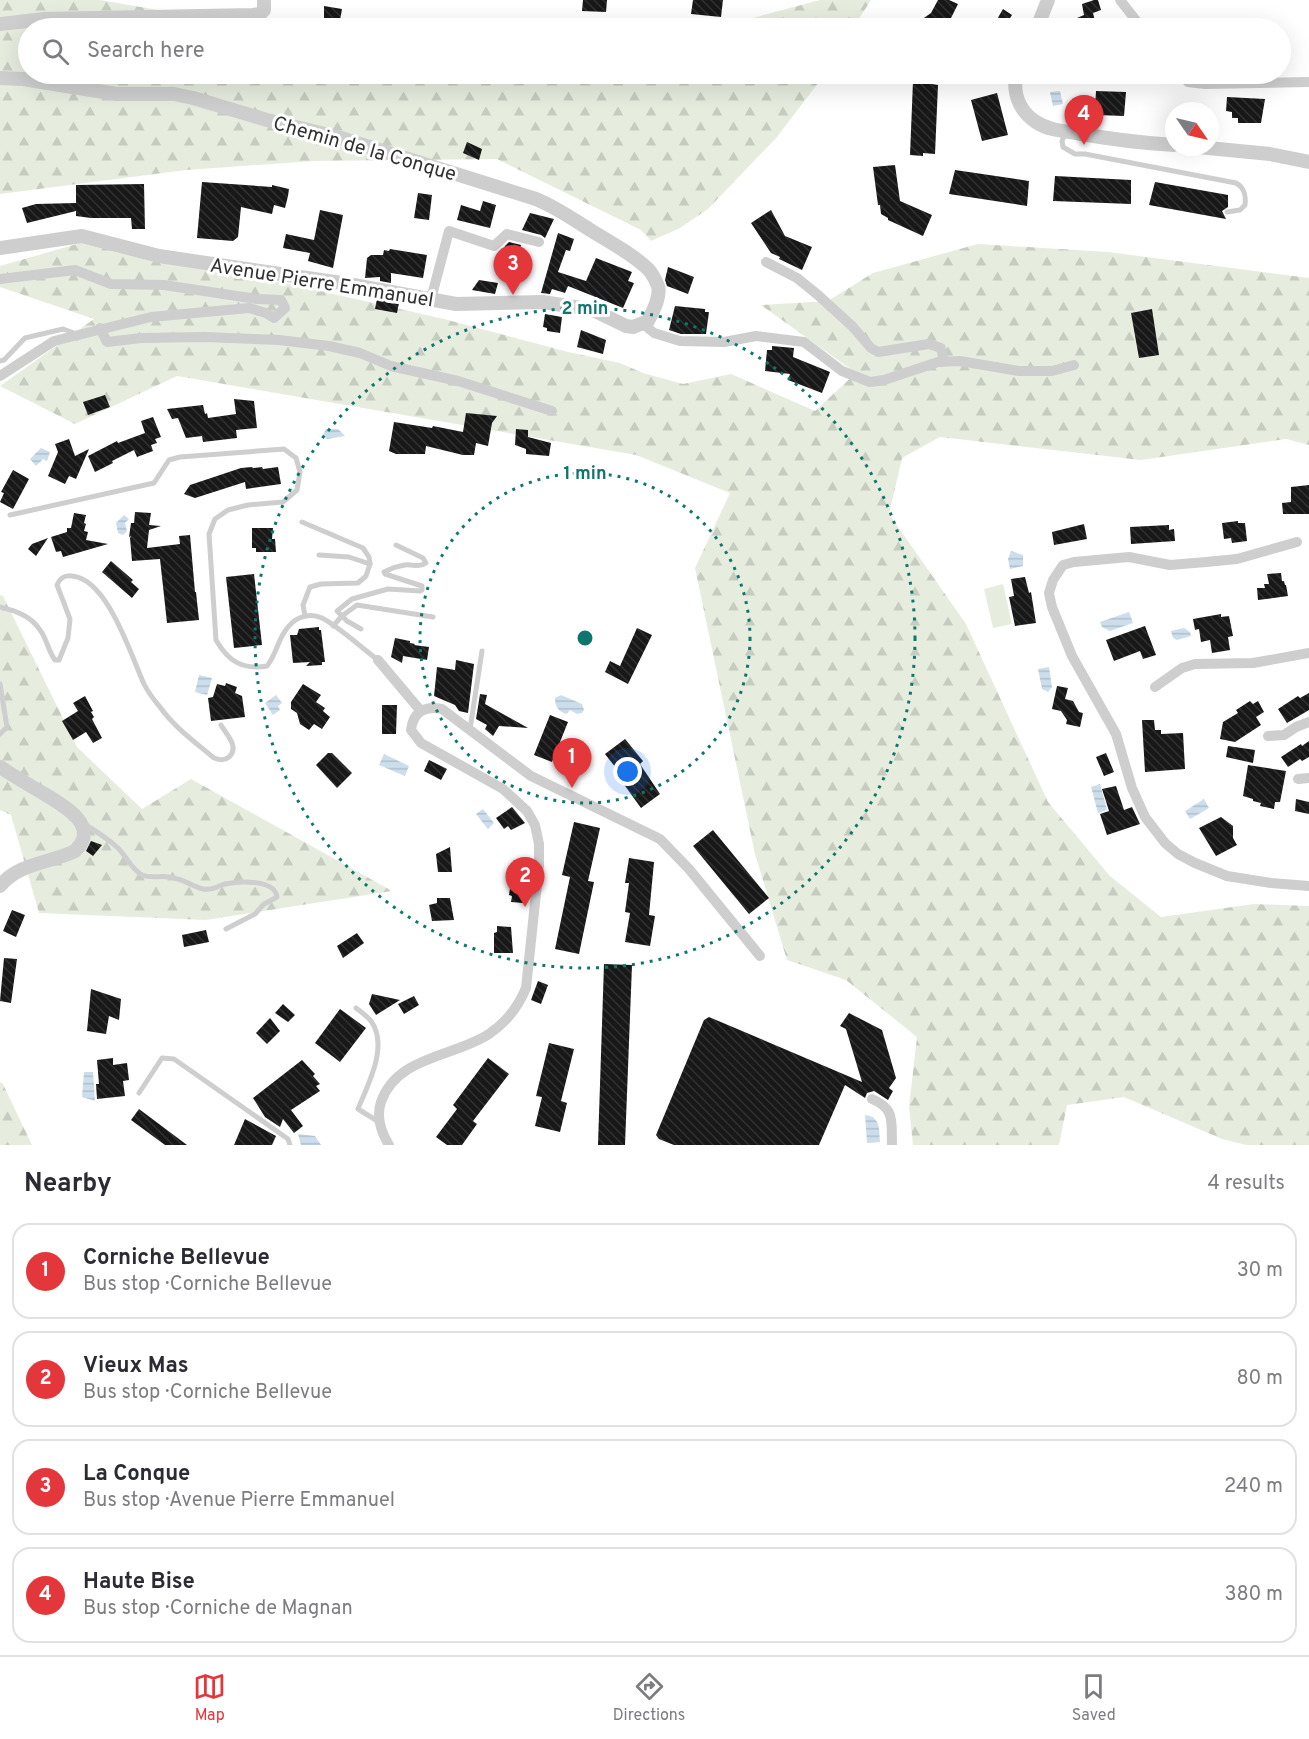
<!DOCTYPE html>
<html lang="en">
<head>
<meta charset="utf-8">
<style>
	body { margin:0; font-family:Overpass,sans-serif; background:#f7f7f7; color:#2b2b33 }
	.compass { position:absolute; left:1165px; top:102px; width:54px; height:54px; border-radius:50%; background:#fff; box-shadow:0 6px 24px #0002; rotate:124deg }
	.you { position:absolute; left:628px; top:772px; width:21px; height:21px; margin:-15px; border:4px solid #fff; border-radius:50%; background:#1a73e8; box-shadow:0 0 0 9px #1a73e833 }
	.badge { display:grid; place-items:center; width:39px; height:39px; border-radius:50%; background:#e3373b; color:#fff; font-size:20px; font-weight:700 }
	.pin { position:absolute; translate:-50% -50px; filter:drop-shadow(0 2px 3px #0008) }
	.pin::after { content:''; position:absolute; top:32px; width:21px; height:18px; background:inherit; clip-path:polygon(0 0,100% 0,50% 100%) }
	.list { margin:0; padding:0; list-style:none }
	h2 { display:flex; justify-content:space-between; align-items:center; height:78px; margin:0; padding:0 24px; font-size:26px }
	h2 small { font-size:20px; font-weight:400; color:#7c7c81 }
	.list li { display:grid; grid-template-columns:39px 1fr auto; gap:18px; align-items:center; box-sizing:border-box; height:96px; margin:0 12px 12px; padding:0 12px; border:2px solid #e1e1e2; border-radius:18px }
	.list b { display:block; font-size:22px; white-space:nowrap }
	.list p { margin:0; font-size:20px; white-space:nowrap; color:#7c7c81 }
	.list em { font-size:20px; font-style:normal; color:#7c7c81 }
	.icon { flex:none; width:33px; height:33px; fill:none; stroke:currentColor; stroke-width:2; stroke-linecap:round; stroke-linejoin:round }
	.map { position:relative; flex:none; width:1309px; height:1145px; overflow:hidden }
	.search { position:absolute; background:#fff; box-shadow:0 6px 24px #0002; left:18px; right:18px; top:18px; height:66px; display:flex; align-items:center; gap:15px; box-sizing:border-box; padding:0 21px; border-radius:33px; color:#7c7c81; font-size:22px }
	.sheet { height:510px; background:#fff }
	nav { display:flex; justify-content:space-around; align-items:center; box-sizing:border-box; height:84px; border-top:2px solid #e1e1e2; background:#fff; font-size:16px; color:#7c7c81 }
	nav a { display:grid; justify-items:center; gap:3px }
	nav .on { color:#e3373b }
	.map>svg:first-child { display:block }
</style>
</head>
<body>
<div class="map">
<svg width="1309" height="1145" viewBox="0 0 1309 1145">
	<defs>
		<pattern id="forest-firs" width="22" height="20" patternUnits="userSpaceOnUse" patternTransform="scale(1.5)"><rect width="22" height="20" fill="#e6eddf"/><path d="M5 1l3.5 6h-7zM16 11l3.5 6h-7z" fill="#c6ccc0"/></pattern>
		<pattern id="water-rules" width="6" height="5" patternUnits="userSpaceOnUse" patternTransform="scale(1.5)"><rect width="6" height="5" fill="#ccdeec"/><path d="M0 2.5h6" fill="none" stroke="#b0bfcb"/></pattern>
		<pattern id="building-back-hatch" width="6" height="6" patternUnits="userSpaceOnUse" patternTransform="scale(1.5)"><rect width="6" height="6" fill="#181818"/><path d="M-1 5l2 2M0 0l6 6M5-1l2 2" fill="none" stroke="#313131"/></pattern>
	</defs>
	<rect width="100%" height="100%" fill="#fff"/>
	<polygon fill="#e6eddf" points="1003,584 1012,624 993,628 984,589"/>
	<g fill="url(#forest-firs)">
		<polygon points="0,0 100,0 262,28 28,28 28,74 825,74 777,137 708,209 680,228 651,241 641,230 497,159 314,161 186,170 0,194"/>
		<polygon points="820,0 871,0 853,28 716,28"/>
		<polygon points="84,242 223,269 444,319 568,352 620,363 643,373 683,384 731,374 815,411 856,373 761,305 828,301 873,273 978,244 1108,252 1309,278 1309,445 1286,439 1141,460 940,437 902,458 889,514 966,624 1048,802 1110,876 1161,917 1254,904 1309,906 1309,1145 1246,1145 1222,1139 1124,1097 1067,1105 1059,1145 913,1145 909,1107 917,1037 846,980 787,960 755,854 695,568 730,493 636,455 177,376 75,424 0,386 94,319 0,287 0,266"/>
		<polygon points="0,595 3,596 77,747 142,809 191,779 392,891 206,920 39,913 11,815 0,810"/>
		<polygon points="0,1082 3,1084 32,1145 0,1145"/>
	</g>
	<g fill="url(#water-rules)">
		<polygon points="1060,91 1063,104 1053,106 1050,92"/>
		<polygon points="326,429 338,429 345,436 327,439 323,435"/>
		<polygon points="41,448 50,452 47,461 43,459 36,466 30,459"/>
		<polygon points="124,515 129,519 125,523 127,531 123,535 118,533 116,523"/>
		<polygon points="1011,551 1023,555 1023,566 1010,569 1008,559"/>
		<polygon points="1129,612 1133,623 1110,631 1102,627 1100,622"/>
		<polygon points="1184,628 1190,632 1191,636 1177,640 1173,638 1171,631"/>
		<polygon points="1049,667 1052,687 1048,692 1042,689 1038,669"/>
		<polygon points="199,675 212,678 207,695 195,692"/>
		<polygon points="276,695 282,703 278,706 280,710 273,715 265,703"/>
		<path d="M561,695l21,9 2,6 -2,3 -5,1 -7,-4 -3,4c-9,-2 -12,-8 -12,-16z"/>
		<polygon points="384,754 409,766 405,776 379,765"/>
		<polygon points="1100,784 1107,810 1098,813 1091,787"/>
		<polygon points="1204,799 1209,808 1190,819 1185,811"/>
		<polygon points="483,809 494,823 488,829 476,814"/>
		<polygon points="84,1072 93,1072 95,1101 82,1097"/>
		<path d="M865,1115c16,2 14,14 15,27l-13,1z"/>
		<polygon points="298,1134 315,1136 321,1145 301,1145"/>
	</g>
	<g fill="url(#building-back-hatch)">
		<polygon points="583,0 607,0 606,12 582,11"/>
		<polygon points="693,0 723,0 721,17 691,14"/>
		<polygon points="938,0 949,0 958,4 946,28 927,28 921,20 931,13"/>
		<polygon points="1094,0 1098,0 1101,10 1093,13 1096,25 1088,28 1080,28 1077,18 1084,15 1082,4"/>
		<polygon points="324,6 342,9 339,26 324,24"/>
		<polygon points="1003,9 1012,15 1004,28 992,28"/>
		<polygon points="913,81 938,85 935,154 923,153 923,156 910,155"/>
		<polygon points="1096,91 1126,92 1124,116 1097,115 1098,108 1095,107"/>
		<polygon points="997,93 1008,135 982,141 971,100"/>
		<polygon points="1227,97 1265,99 1261,123 1238,123 1238,118 1232,118 1232,112 1226,111"/>
		<polygon points="467,142 482,149 479,160 463,153"/>
		<polygon points="895,165 900,201 932,215 923,236 888,220 888,218 881,214 880,205 878,205 873,167"/>
		<polygon points="955,170 1029,181 1027,206 949,194"/>
		<polygon points="1055,176 1131,180 1131,204 1053,201"/>
		<polygon points="202,182 272,187 272,185 289,189 288,196 285,208 274,205 272,214 241,207 238,237 233,241 197,238"/>
		<polygon points="1155,182 1228,195 1228,207 1222,211 1226,219 1149,205"/>
		<polygon points="144,184 145,229 132,229 131,218 91,218 76,216 76,211 27,223 22,208 36,204 76,203 76,185"/>
		<polygon points="418,193 432,195 429,220 414,218"/>
		<polygon points="483,201 496,205 490,228 457,220 461,205 480,211"/>
		<polygon points="320,210 343,215 333,268 308,261 310,253 283,248 286,234 314,240"/>
		<polygon points="771,210 785,236 812,247 802,270 779,259 780,257 771,253 751,223"/>
		<polygon points="530,213 554,219 545,238 541,235 522,230"/>
		<polygon points="558,233 574,239 570,251 566,250 558,272 586,281 596,258 632,272 628,281 634,283 623,308 568,286 565,293 552,289 550,294 541,293"/>
		<polygon points="509,242 521,245 517,258 503,253 505,246"/>
		<polygon points="390,249 427,255 423,278 391,273 391,283 380,281 380,277 365,278 367,258 371,255 383,255 384,250 389,251"/>
		<polygon points="668,267 694,277 688,294 667,286 665,280"/>
		<polygon points="479,280 498,283 495,294 472,290"/>
		<polygon points="377,299 399,303 397,313 375,309"/>
		<polygon points="675,306 705,309 705,312 709,312 706,334 681,334 669,330"/>
		<polygon points="1152,309 1159,355 1139,358 1131,313"/>
		<polygon points="545,314 562,317 560,333 547,331 547,328 543,327"/>
		<polygon points="581,330 606,340 603,354 577,347"/>
		<polygon points="772,346 794,348 793,357 830,372 822,393 788,380 790,374 765,371 767,350 772,350"/>
		<polygon points="105,395 110,407 88,415 83,402"/>
		<polygon points="234,399 254,401 257,428 236,430 237,438 203,442 202,436 186,438 178,418 172,419 167,409 203,405 205,414 207,413 208,418 236,414"/>
		<polygon points="466,413 497,416 492,423 488,446 476,443 474,455 463,455 426,446 425,454 396,454 389,451 394,422 432,428 433,426 463,432"/>
		<polygon points="153,417 161,437 155,439 157,443 151,445 153,451 137,457 134,450 112,461 113,463 95,472 88,456 117,441 118,443 145,433 141,421"/>
		<polygon points="516,429 528,430 528,437 551,443 549,456 526,454 526,449 515,445"/>
		<polygon points="69,439 75,456 89,449 76,479 69,476 65,484 48,476 58,452 55,444"/>
		<polygon points="252,467 253,468 262,467 263,469 278,467 281,484 246,489 245,482 195,498 184,494 190,485 241,468"/>
		<polygon points="13,470 29,479 13,509 0,502 4,493 1,492"/>
		<polygon points="1309,485 1309,514 1283,514 1282,503 1291,502 1291,487"/>
		<polygon points="135,512 151,513 149,525 161,526 149,530 147,548 180,544 179,536 190,535 195,592 196,592 199,620 167,623 160,559 132,561 130,538 131,536 129,537 131,523 134,523"/>
		<polygon points="74,513 86,515 84,523 86,524 84,531 88,532 86,540 108,544 63,557 61,551 56,552 51,537 67,532 67,528 71,528"/>
		<polygon points="1238,521 1238,523 1245,523 1247,541 1232,543 1231,538 1224,539 1222,523"/>
		<polygon points="1084,524 1087,539 1054,545 1052,532"/>
		<polygon points="1169,525 1169,530 1174,529 1175,541 1131,544 1130,527"/>
		<polygon points="252,528 273,528 272,539 275,539 276,552 256,552 256,548 252,548"/>
		<polygon points="48,538 36,556 28,549 32,544"/>
		<polygon points="111,561 133,580 131,582 139,589 132,598 102,572"/>
		<polygon points="1281,573 1282,581 1284,581 1285,585 1286,585 1288,596 1258,600 1257,588 1265,588 1264,584 1269,584 1267,574"/>
		<polygon points="254,574 262,645 234,648 226,577"/>
		<polygon points="1025,577 1029,593 1031,592 1036,623 1015,626 1009,597 1014,596 1011,579"/>
		<polygon points="1221,614 1221,617 1229,616 1233,636 1228,637 1230,650 1212,653 1210,640 1201,642 1199,629 1195,630 1193,619"/>
		<polygon points="1145,626 1156,655 1143,659 1140,651 1114,661 1106,640"/>
		<polygon points="319,627 319,630 321,630 325,662 322,662 322,665 306,666 310,662 293,663 290,635 297,635 299,629"/>
		<polygon points="637,628 652,635 628,684 605,672 610,661 620,666"/>
		<polygon points="395,638 410,641 410,643 415,644 414,645 429,647 427,660 403,656 402,663 391,657"/>
		<polygon points="456,660 474,664 468,713 459,711 455,705 434,696 437,667 455,670"/>
		<polygon points="226,683 237,687 235,693 242,696 245,717 211,721 208,698 213,697 217,684 225,686"/>
		<polygon points="303,684 321,695 316,702 325,708 323,711 330,717 322,729 314,724 309,730 300,724 297,713 291,709 291,702"/>
		<polygon points="1057,686 1068,688 1065,699 1073,701 1079,712 1083,713 1080,727 1066,724 1067,720 1061,711 1052,709"/>
		<polygon points="1309,693 1309,710 1287,723 1278,709 1298,696 1300,698"/>
		<polygon points="480,694 487,695 485,704 528,728 499,726 493,736 485,729 487,725 476,719"/>
		<polygon points="85,696 93,711 91,712 94,717 92,719 102,738 93,743 86,732 73,740 62,721 78,711 73,703"/>
		<polygon points="1250,701 1253,704 1258,701 1264,712 1256,717 1261,725 1235,742 1220,739 1223,722 1238,713 1236,710"/>
		<polygon points="382,705 397,705 396,734 382,734"/>
		<polygon points="550,715 568,722 552,762 534,755"/>
		<polygon points="1142,720 1154,720 1155,730 1161,730 1161,734 1183,733 1185,769 1145,772"/>
		<polygon points="625,739 643,761 640,764 660,794 641,808 620,779 623,777 605,754"/>
		<polygon points="1309,741 1309,757 1302,761 1300,759 1288,767 1281,757 1301,744 1302,746"/>
		<polygon points="1228,746 1255,750 1253,763 1226,757"/>
		<polygon points="328,753 332,753 352,773 337,788 316,765"/>
		<polygon points="1106,753 1114,772 1104,776 1096,757"/>
		<polygon points="429,760 447,769 441,780 424,771"/>
		<polygon points="1248,765 1286,771 1280,802 1275,802 1274,809 1260,806 1261,803 1253,801 1253,799 1243,796"/>
		<polygon points="1116,786 1124,810 1132,807 1140,824 1107,835 1100,814 1109,811 1102,789"/>
		<polygon points="1296,799 1309,802 1309,814 1295,811"/>
		<polygon points="512,807 525,823 511,830 508,826 504,829 496,818"/>
		<polygon points="1221,817 1233,826 1233,838 1237,845 1216,856 1199,828"/>
		<polygon points="574,822 600,828 588,881 594,882 579,954 555,949 570,877 562,875"/>
		<polygon points="713,830 769,898 749,914 693,846"/>
		<polygon points="91,841 102,845 93,856 86,851"/>
		<polygon points="450,847 452,872 438,872 436,854"/>
		<polygon points="629,858 654,862 649,915 655,916 650,946 625,942 630,913 625,912 629,883 625,883"/>
		<polygon points="514,860 527,861 523,903 511,902 512,896 509,895"/>
		<polygon points="437,898 450,898 454,920 432,921 429,905 437,903"/>
		<polygon points="12,910 25,915 16,937 3,931"/>
		<polygon points="497,926 511,927 513,953 494,953 494,933 497,932"/>
		<polygon points="206,930 209,942 184,947 182,935"/>
		<polygon points="357,933 364,943 343,958 337,946"/>
		<polygon points="4,958 17,959 11,1003 0,1001"/>
		<polygon points="604,964 632,965 625,1145 598,1145"/>
		<polygon points="538,981 548,985 541,1004 531,1000"/>
		<polygon points="91,989 121,999 119,1020 109,1016 106,1034 87,1031"/>
		<polygon points="372,994 400,1000 376,1015 369,1004"/>
		<polygon points="414,996 419,1005 404,1014 398,1004"/>
		<polygon points="283,1004 295,1015 288,1022 275,1013"/>
		<polygon points="340,1009 366,1028 340,1062 315,1043"/>
		<polygon points="849,1013 882,1030 896,1078 889,1088 893,1091 888,1100 874,1091 867,1093 865,1098 845,1085 819,1145 674,1145 659,1139 656,1135 704,1020 709,1017 862,1082 846,1029 840,1026"/>
		<polygon points="270,1018 280,1031 267,1044 256,1033"/>
		<polygon points="549,1043 574,1049 561,1101 567,1103 560,1132 535,1126 542,1097 536,1096"/>
		<polygon points="113,1058 113,1065 127,1063 129,1080 123,1081 125,1096 97,1099 96,1084 99,1084 97,1060"/>
		<polygon points="488,1058 509,1074 473,1121 477,1124 462,1145 447,1145 436,1137 457,1109 453,1105"/>
		<polygon points="302,1060 315,1074 313,1076 320,1084 316,1086 320,1091 291,1110 303,1126 294,1133 283,1119 280,1127 265,1117 253,1098"/>
		<polygon points="139,1109 187,1145 165,1145 131,1120"/>
		<polygon points="245,1119 276,1136 272,1145 234,1145"/>
	</g>
	<g fill="none" stroke-linecap="round" stroke-linejoin="round">
		<g stroke="#cecece" stroke-width="5">
			<path d="M1065,134l-3,7 1,6 12,7h10l151,29c9,5 10,13 9,22l-5,5 -13,2"/>
			<polyline points="0,361 4,360 25,338 63,329 77,334"/>
			<path d="M10,515l144,-32 15,-23 11,-3 104,-8 12,9 4,14 -3,18 -14,12 -35,3 -20,5 -13,9 -6,15 7,106c12,21 26,30 51,26 10,-12 11,-29 22,-40 8,-10 22,-13 33,-8 16,8 41,31 56,42"/>
			<polyline points="302,522 363,548 369,557 370,564"/>
			<path d="M0,607c16,4 31,9 40,23 7,9 8,21 15,30h4l9,-22 2,-19 -13,-34c3,-7 7,-10 15,-9 36,3 59,80 72,108 4,8 10,16 16,23 14,20 35,35 54,51 6,2 10,3 15,-1 11,-10 -3,-23 -8,-32"/>
			<polyline points="305,616 303,605 310,587 321,584 358,583 366,576 370,564 349,557 319,555"/>
			<polyline points="333,626 342,616 357,605 433,617"/>
			<path d="M361,629l-14,-8 -10,-10 15,-12 36,-10 32,2 2,-1v-4l-37,-12 -1,-2c6,-3 14,-6 21,-7 8,-1 14,3 21,-2l-3,-5 -27,-13"/>
			<polyline points="0,684 7,727 0,734"/>
			<polyline points="470,729 482,651"/>
			<path d="M84,824c12,7 24,15 34,24 8,8 14,22 24,27 10,4 18,0 27,2 16,2 22,9 34,12 9,2 15,-3 22,-5 14,-3 50,-5 52,13l-13,7 -9,10 -29,15"/>
			<path d="M356,1008c5,4 11,8 15,13 18,25 -3,63 -13,88l21,13"/>
			<polyline points="139,1093 162,1058 174,1059 288,1139 290,1145"/>
		</g>
		<g stroke="#cecece" stroke-width="10">
			<polyline points="1120,0 1142,28"/>
			<polyline points="1180,74 1188,82 1205,84 1309,82"/>
			<polyline points="766,262 797,278 818,295 852,326 871,348 878,352 929,344 941,348 944,361"/>
			<polyline points="0,279 75,270 111,284 164,285 257,299 281,300 285,308 274,318 266,313 249,308 151,317 54,341 0,376"/>
			<polyline points="431,299 449,231 494,246 507,234 539,242"/>
			<polyline points="643,324 654,333 680,341 724,342 756,336 804,342 842,371 870,382 884,380 938,362 960,361 1019,371 1052,371 1074,365"/>
			<polyline points="100,328 107,342 141,338 203,337 279,340 329,346 360,353 391,366 458,381 552,411"/>
			<polyline points="1297,542 1237,559 1206,562 1170,565 1129,557 1074,562 1063,565 1053,580 1049,593 1052,607 1072,656 1116,734 1132,788 1145,817 1165,843 1178,854 1195,863 1227,876 1271,883 1309,886"/>
			<polyline points="378,660 420,710"/>
			<polyline points="1155,687 1182,668 1195,664 1253,663 1309,653"/>
			<polyline points="1268,736 1284,735 1296,727 1309,722"/>
			<polyline points="1298,779 1309,778"/>
			<path d="M872,1099c24,10 19,23 20,46"/>
			<path d="M389,1145c-8,-13 -13,-28 -8,-43 16,-46 73,-45 108,-68 18,-12 29,-27 37,-46l13,-123v-21l-4,-19 -8,-14 -24,-22 -82,-46 -10,-13c2,-18 14,-25 31,-21l89,67 129,63 29,30 71,87"/>
		</g>
		<g stroke="#cecece" stroke-width="14">
			<polyline points="0,24 44,19 253,15 260,14 264,10 264,0"/>
			<polyline points="1037,28 1048,0"/>
			<path d="M1016,74c-3,19 3,37 20,48 12,8 27,9 40,11 33,6 65,10 98,12"/>
			<path d="M0,78l23,1 93,15h58l19,4 74,22 74,18 195,61c20,8 38,21 56,32 19,12 41,23 57,39 4,5 7,11 9,16 3,11 -5,25 -10,35l-15,6 -7,-1 -33,-16 -50,-8 -87,2 -108,-20 -189,-28 -77,-20 -82,12"/>
			<polyline points="1198,147 1270,154 1309,162"/>
			<path d="M0,767c14,9 27,17 41,25 20,12 61,33 34,59 -24,12 -57,12 -75,35"/>
		</g>
	</g>
	<g fill="none" stroke="#0f766e" stroke-width="3" stroke-dasharray="3 6">
		<circle cx="585" cy="638" r="165"/>
		<circle cx="585" cy="638" r="330"/>
	</g>
	<g text-anchor="middle" stroke-width="6" stroke-linejoin="round" paint-order="stroke">
		<g font-size="20" fill="#313131" stroke="#fff">
			<text transform="translate(365 148) rotate(16)" y="7">Chemin de la Conque</text>
			<text transform="translate(322 282) rotate(9)" y="7">Avenue Pierre Emmanuel</text>
		</g>
	</g>
	<circle cx="585" cy="638" r="9" fill="#0f766e" stroke="#fff" stroke-width="3"/>
	<g font-size="18" text-anchor="middle" font-weight="bold" fill="#0f766e" stroke="#fff" stroke-width="6" stroke-linejoin="round" paint-order="stroke">
		<text x="585" y="314">2 min</text>
		<text x="585" y="479">1 min</text>
	</g>
</svg>
<svg class="compass" viewBox="-18 -18 36 36"><path d="M0-13l5 13h-10z" fill="#e53935"/><path d="M0 13l5-13h-10z" fill="#7c7c81"/></svg>
<div class="you"></div>
<div class="pin badge" style="left:572px;top:788px">1</div>
<div class="pin badge" style="left:525px;top:907px">2</div>
<div class="pin badge" style="left:513px;top:295px">3</div>
<div class="pin badge" style="left:1084px;top:145px">4</div>
<div class="search"><svg class="icon" aria-label="search" viewBox="0 0 24 24"><circle cx="10" cy="10" r="6"/><path d="M15 15l6 6"/></svg>Search here</div>
</div>
<section class="sheet">
<h2>Nearby<small>4 results</small></h2>
<ul class="list">
<li><span class="badge">1</span><div><b>Corniche Bellevue</b><p>Bus stop · Corniche Bellevue</p></div><em>30 m</em></li>
<li><span class="badge">2</span><div><b>Vieux Mas</b><p>Bus stop · Corniche Bellevue</p></div><em>80 m</em></li>
<li><span class="badge">3</span><div><b>La Conque</b><p>Bus stop · Avenue Pierre Emmanuel</p></div><em>240 m</em></li>
<li><span class="badge">4</span><div><b>Haute Bise</b><p>Bus stop · Corniche de Magnan</p></div><em>380 m</em></li>
</ul>
</section>
<nav>
<a class="on"><svg class="icon" aria-label="map" viewBox="0 0 24 24"><path d="M3 6l6-2 6 2 6-2v14l-6 2-6-2-6 2zM9 4v14M15 6v14"/></svg>Map</a>
<a><svg class="icon" aria-label="directions" viewBox="0 0 24 24"><path d="M12 3l9 9-9 9-9-9zM9 14v-3h6M13 9l2 2-2 2"/></svg>Directions</a>
<a><svg class="icon" aria-label="saved" viewBox="0 0 24 24"><path d="M7 4h10v16l-5-4-5 4z"/></svg>Saved</a>
</nav>
</body>
</html>
